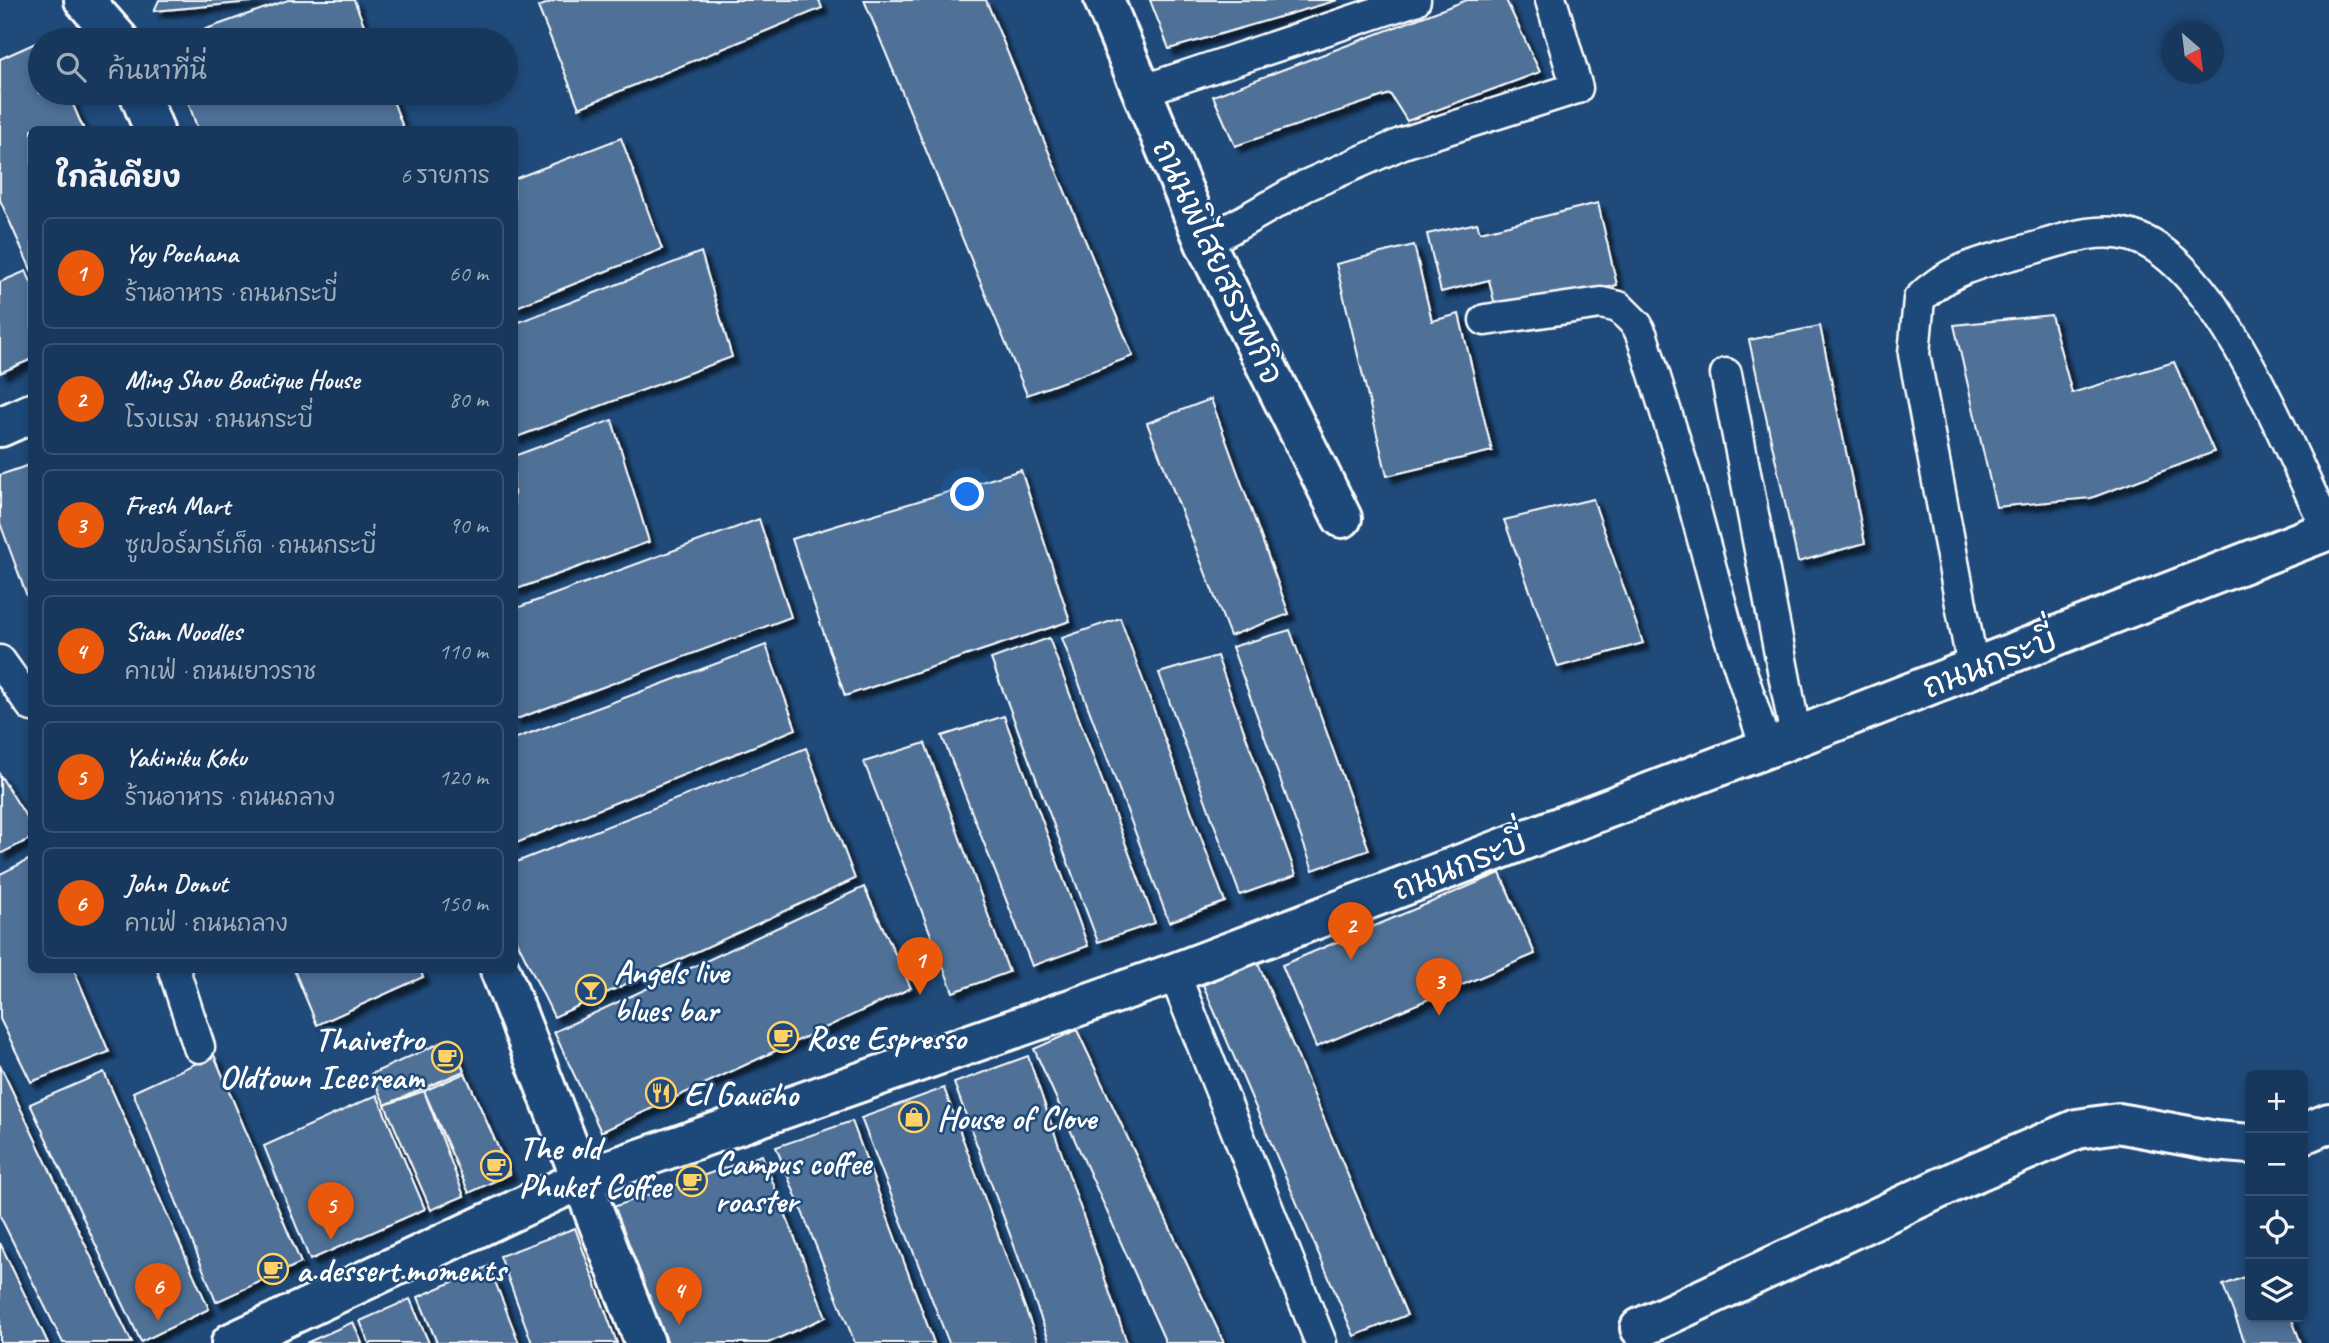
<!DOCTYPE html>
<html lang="th">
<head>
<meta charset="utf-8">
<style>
	body { margin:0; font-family:Caveat,"Playpen Sans Thai",sans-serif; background:#244365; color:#f1f3f6 }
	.controls { position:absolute; right:21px; bottom:21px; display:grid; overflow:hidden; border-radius:10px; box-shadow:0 4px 10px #0003 }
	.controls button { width:63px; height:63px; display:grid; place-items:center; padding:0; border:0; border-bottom:2px solid #365272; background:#17385c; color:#f1f3f6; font:35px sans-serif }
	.compass { position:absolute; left:2161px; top:21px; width:63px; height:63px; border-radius:50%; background:#17385c; box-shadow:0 4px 10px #0003; rotate:152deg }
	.you { position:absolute; left:968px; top:495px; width:24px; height:24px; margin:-18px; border:5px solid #fff; border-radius:50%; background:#1a73e8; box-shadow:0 0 0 10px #1a73e833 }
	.badge { display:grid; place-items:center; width:46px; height:46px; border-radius:50%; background:#ea580c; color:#fff; font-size:23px; font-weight:700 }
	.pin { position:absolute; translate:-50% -58px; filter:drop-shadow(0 2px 4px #0008) }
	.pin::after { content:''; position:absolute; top:37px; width:24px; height:21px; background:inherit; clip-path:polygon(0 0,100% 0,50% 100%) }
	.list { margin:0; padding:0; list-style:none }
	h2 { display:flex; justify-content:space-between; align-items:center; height:91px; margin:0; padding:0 28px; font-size:30px }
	h2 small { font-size:23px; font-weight:400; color:#9eacbb }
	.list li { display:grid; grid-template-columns:46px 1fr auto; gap:21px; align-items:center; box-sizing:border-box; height:112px; margin:0 14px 14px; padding:0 14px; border:2px solid #365272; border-radius:10px }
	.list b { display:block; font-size:26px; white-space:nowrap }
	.list p { margin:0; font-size:23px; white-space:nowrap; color:#9eacbb }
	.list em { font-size:23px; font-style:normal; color:#9eacbb }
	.icon { flex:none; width:38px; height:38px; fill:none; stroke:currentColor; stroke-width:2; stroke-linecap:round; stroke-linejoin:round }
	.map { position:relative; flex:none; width:2329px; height:1343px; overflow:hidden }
	.search { position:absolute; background:#17385c; box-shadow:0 4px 10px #0003; left:28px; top:28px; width:490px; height:77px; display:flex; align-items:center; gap:18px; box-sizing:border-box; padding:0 24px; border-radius:38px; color:#9eacbb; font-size:26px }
	.panel { position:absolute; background:#17385c; box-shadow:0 4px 10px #0003; left:28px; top:126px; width:490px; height:847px; border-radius:10px }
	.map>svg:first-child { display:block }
</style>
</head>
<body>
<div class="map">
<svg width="2329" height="1343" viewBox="0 0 2329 1343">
	<defs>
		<filter id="shadow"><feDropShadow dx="6" dy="6" stdDeviation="2" flood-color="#0009"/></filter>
	</defs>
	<rect width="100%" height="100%" fill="#1f4a7a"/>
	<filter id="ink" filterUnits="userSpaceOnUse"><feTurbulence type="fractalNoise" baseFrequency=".0143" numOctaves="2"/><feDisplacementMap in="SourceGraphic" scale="14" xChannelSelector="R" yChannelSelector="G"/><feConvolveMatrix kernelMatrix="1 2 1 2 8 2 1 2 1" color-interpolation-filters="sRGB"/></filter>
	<g filter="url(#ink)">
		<g fill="#507197" stroke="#fff" stroke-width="2" filter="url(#shadow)">
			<polygon points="159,0 272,0 154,11"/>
			<polygon points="288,0 354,0 370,40 175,40"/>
			<polygon points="556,0 819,0 822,8 579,108 538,7"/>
			<polygon points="864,0 986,0 1133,356 1027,395"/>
			<polygon points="1150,0 1338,0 1169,49"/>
			<polygon points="1467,0 1506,0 1540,72 1407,121 1390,94 1235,146 1213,96"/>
			<polygon points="40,41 40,93 68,93 84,130 32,130 32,272 0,200 0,59"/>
			<polygon points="185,93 390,93 404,130 198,130"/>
			<polygon points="621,138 662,249 514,308 514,179"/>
			<polygon points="1598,203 1617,285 1497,314 1489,280 1441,292 1427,234 1477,223 1480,232"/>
			<polygon points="1414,245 1432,321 1459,314 1492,451 1387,476 1336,264"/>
			<polygon points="701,252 732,357 514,438 514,324"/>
			<polygon points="26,271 32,284 32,359 0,373 0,282"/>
			<polygon points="2051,315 2072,393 2174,362 2214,452 2091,498 1996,507 1954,325"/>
			<polygon points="1820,326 1865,543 1798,562 1749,340"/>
			<polygon points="1211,399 1289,614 1230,636 1147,423"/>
			<polygon points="612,420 649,542 514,590 514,456"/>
			<polygon points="32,464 32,610 0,523 0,475"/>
			<polygon points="1021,470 1070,621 845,696 792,539"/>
			<polygon points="1593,499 1643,643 1558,667 1504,520"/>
			<polygon points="759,519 791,617 514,720 514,609"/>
			<polygon points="1120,618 1225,902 1169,922 1062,638"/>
			<polygon points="1290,630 1369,850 1313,870 1232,647"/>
			<polygon points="1049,638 1155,923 1098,942 991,659"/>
			<polygon points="766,645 796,729 514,844 514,739"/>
			<polygon points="1217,656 1296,875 1240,895 1159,673"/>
			<polygon points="1004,716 1088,946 1032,966 942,736"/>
			<polygon points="925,743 1009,972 953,992 864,762"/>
			<polygon points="806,748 855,879 554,1017 514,935 514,863"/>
			<polygon points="0,775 32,826 32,838 0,854"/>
			<polygon points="28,860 32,867 32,970 74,970 109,1052 31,1082 0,1019 0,874"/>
			<polygon points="1500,873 1535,954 1316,1047 1282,965"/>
			<polygon points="864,887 911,988 601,1132 554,1032"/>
			<polygon points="1258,963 1407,1315 1354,1336 1203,985"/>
			<polygon points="294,970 420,970 423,977 317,1025"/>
			<polygon points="1077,1030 1224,1343 1166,1343 1034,1049"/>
			<polygon points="451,1038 464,1071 385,1105 371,1074"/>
			<polygon points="214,1055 301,1263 216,1302 133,1092"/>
			<polygon points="1028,1056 1127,1343 1050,1343 954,1083"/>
			<polygon points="0,1065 132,1343 63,1343 0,1216"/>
			<polygon points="104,1072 209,1309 141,1342 30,1104"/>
			<polygon points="465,1073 510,1174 469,1193 424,1091"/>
			<polygon points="944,1088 1038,1343 949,1343 861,1118"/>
			<polygon points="424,1091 464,1196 431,1210 385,1105"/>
			<polygon points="377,1095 425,1209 310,1260 264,1146"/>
			<polygon points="852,1121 934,1343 855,1343 776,1147"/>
			<polygon points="762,1155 826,1317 768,1343 668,1343 613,1207"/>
			<polygon points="575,1228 617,1343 532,1343 500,1256"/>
			<polygon points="0,1243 48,1343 0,1343"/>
			<polygon points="489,1266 519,1343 437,1343 418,1297"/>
			<polygon points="2250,1275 2250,1317 2291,1317 2301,1343 2245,1343 2223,1285"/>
			<polygon points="410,1299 429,1343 369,1343 360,1321"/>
			<polygon points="353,1322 362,1343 306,1343"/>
		</g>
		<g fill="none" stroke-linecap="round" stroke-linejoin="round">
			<g stroke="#fff" stroke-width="35">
				<g id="lane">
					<polyline points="1141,91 1415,0"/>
					<polyline points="1205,243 1305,186 1403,143 1577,88 1551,0"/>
					<polyline points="1485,320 1601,303 1619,307 1637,325 1642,336 1686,476 1727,628 1766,748"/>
					<polyline points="1726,374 1796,737"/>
					<polyline points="0,661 32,706"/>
					<path d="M1973,668l-59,-314 5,-55c34,-34 71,-38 115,-51 31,-9 65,-22 98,-12 87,26 157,216 196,294"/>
					<polyline points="174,970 199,1047"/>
					<polyline points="1174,973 1321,1343"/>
				</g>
			</g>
			<g stroke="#fff" stroke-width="44">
				<g id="street">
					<polyline points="1104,0 1205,243 1342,518"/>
					<polyline points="0,427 32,413"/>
					<polyline points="2303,1134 2329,1123"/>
					<polyline points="1640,1328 1962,1178 2077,1129 2118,1123 2215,1141 2250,1144"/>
					<polyline points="231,1343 582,1179"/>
				</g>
			</g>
			<g stroke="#fff" stroke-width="44">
				<g id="secondary">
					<polyline points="84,0 119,40"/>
					<polyline points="139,93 154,130"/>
					<polyline points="500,970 645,1343"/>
					<polyline points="582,1179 1174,973 1796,737 2329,530"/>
				</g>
			</g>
			<use href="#lane" stroke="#1f4a7a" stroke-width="30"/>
			<use href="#street" stroke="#1f4a7a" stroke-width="38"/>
			<use href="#secondary" stroke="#1f4a7a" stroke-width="38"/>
		</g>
	</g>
	<defs>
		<g id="bar-ring" transform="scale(1.575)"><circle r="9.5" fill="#1f4a7a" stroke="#ffd166" stroke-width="1.5"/><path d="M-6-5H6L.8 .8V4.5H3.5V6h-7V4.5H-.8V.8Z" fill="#ffd166"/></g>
		<g id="cafe-ring" transform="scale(1.575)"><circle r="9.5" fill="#1f4a7a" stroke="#ffd166" stroke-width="1.5"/><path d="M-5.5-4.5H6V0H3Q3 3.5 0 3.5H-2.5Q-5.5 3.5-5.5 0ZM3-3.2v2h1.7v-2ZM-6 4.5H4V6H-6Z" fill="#ffd166"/></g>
		<g id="restaurant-ring" transform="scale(1.575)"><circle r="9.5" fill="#1f4a7a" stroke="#ffd166" stroke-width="1.5"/><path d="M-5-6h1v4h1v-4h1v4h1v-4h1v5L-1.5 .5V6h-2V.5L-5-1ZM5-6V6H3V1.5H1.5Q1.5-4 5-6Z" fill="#ffd166"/></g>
		<g id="shop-ring" transform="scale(1.575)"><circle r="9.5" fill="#1f4a7a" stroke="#ffd166" stroke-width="1.5"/><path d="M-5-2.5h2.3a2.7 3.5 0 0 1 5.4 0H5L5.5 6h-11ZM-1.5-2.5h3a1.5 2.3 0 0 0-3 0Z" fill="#ffd166"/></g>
	</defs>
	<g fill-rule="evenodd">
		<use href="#bar-ring" x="591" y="990"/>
		<use href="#cafe-ring" x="783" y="1037"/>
		<use href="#cafe-ring" x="447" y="1057"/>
		<use href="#restaurant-ring" x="661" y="1093"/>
		<use href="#shop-ring" x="914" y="1117"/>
		<use href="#cafe-ring" x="496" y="1166"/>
		<use href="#cafe-ring" x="692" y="1181"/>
		<use href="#cafe-ring" x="273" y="1269"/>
	</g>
	<g text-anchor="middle" stroke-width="5" stroke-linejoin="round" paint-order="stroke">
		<g font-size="33" fill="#fff" stroke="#1f4a7a">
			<text transform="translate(1219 261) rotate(65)" y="12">ถนนพิไสยสรรพกิจ</text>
			<text transform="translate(1989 662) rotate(-21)" y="12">ถนนกระบี่</text>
			<text transform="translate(1459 864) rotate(-21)" y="12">ถนนกระบี่</text>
		</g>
		<g font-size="33" font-weight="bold" fill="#fff" stroke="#1f4a7a" text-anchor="start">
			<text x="614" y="983">Angels live<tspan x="614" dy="38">blues bar</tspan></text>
			<text x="806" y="1049">Rose Espresso</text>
			<text x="424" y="1050" text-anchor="end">Thaivetro<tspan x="424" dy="38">Oldtown Icecream</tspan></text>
			<text x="684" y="1105">El Gaucho</text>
			<text x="937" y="1129">House of Clove</text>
			<text x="519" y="1159">The old<tspan x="519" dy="38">Phuket Coffee</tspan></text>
			<text x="715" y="1174">Campus coffee<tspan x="715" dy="38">roaster</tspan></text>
			<text x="296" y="1281">a.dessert.moments</text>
		</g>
	</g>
</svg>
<div class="controls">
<button>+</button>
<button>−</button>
<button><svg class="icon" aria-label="locate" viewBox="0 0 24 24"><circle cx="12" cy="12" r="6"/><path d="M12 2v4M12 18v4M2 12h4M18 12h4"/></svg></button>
<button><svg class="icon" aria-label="layers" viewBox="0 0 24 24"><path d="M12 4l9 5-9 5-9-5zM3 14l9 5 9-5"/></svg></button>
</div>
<svg class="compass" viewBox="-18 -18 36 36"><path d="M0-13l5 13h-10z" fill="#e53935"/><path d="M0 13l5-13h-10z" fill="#9eacbb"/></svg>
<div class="you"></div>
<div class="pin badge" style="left:920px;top:995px">1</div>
<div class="pin badge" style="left:1351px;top:960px">2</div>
<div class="pin badge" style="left:1439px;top:1016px">3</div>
<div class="pin badge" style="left:679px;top:1325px">4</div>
<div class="pin badge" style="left:331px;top:1240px">5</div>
<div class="pin badge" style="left:158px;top:1321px">6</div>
<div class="search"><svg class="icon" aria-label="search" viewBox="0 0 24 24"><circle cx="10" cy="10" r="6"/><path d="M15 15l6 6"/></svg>ค้นหาที่นี่</div>
<section class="panel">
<h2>ใกล้เคียง<small>6 รายการ</small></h2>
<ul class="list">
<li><span class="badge">1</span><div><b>Yoy Pochana</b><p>ร้านอาหาร · ถนนกระบี่</p></div><em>60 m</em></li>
<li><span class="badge">2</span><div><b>Ming Shou Boutique House</b><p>โรงแรม · ถนนกระบี่</p></div><em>80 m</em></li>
<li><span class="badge">3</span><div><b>Fresh Mart</b><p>ซูเปอร์มาร์เก็ต · ถนนกระบี่</p></div><em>90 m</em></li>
<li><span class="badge">4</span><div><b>Siam Noodles</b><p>คาเฟ่ · ถนนเยาวราช</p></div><em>110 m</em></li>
<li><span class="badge">5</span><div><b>Yakiniku Koku</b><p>ร้านอาหาร · ถนนถลาง</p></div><em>120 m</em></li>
<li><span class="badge">6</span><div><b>John Donut</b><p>คาเฟ่ · ถนนถลาง</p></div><em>150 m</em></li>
</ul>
</section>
</div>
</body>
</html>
